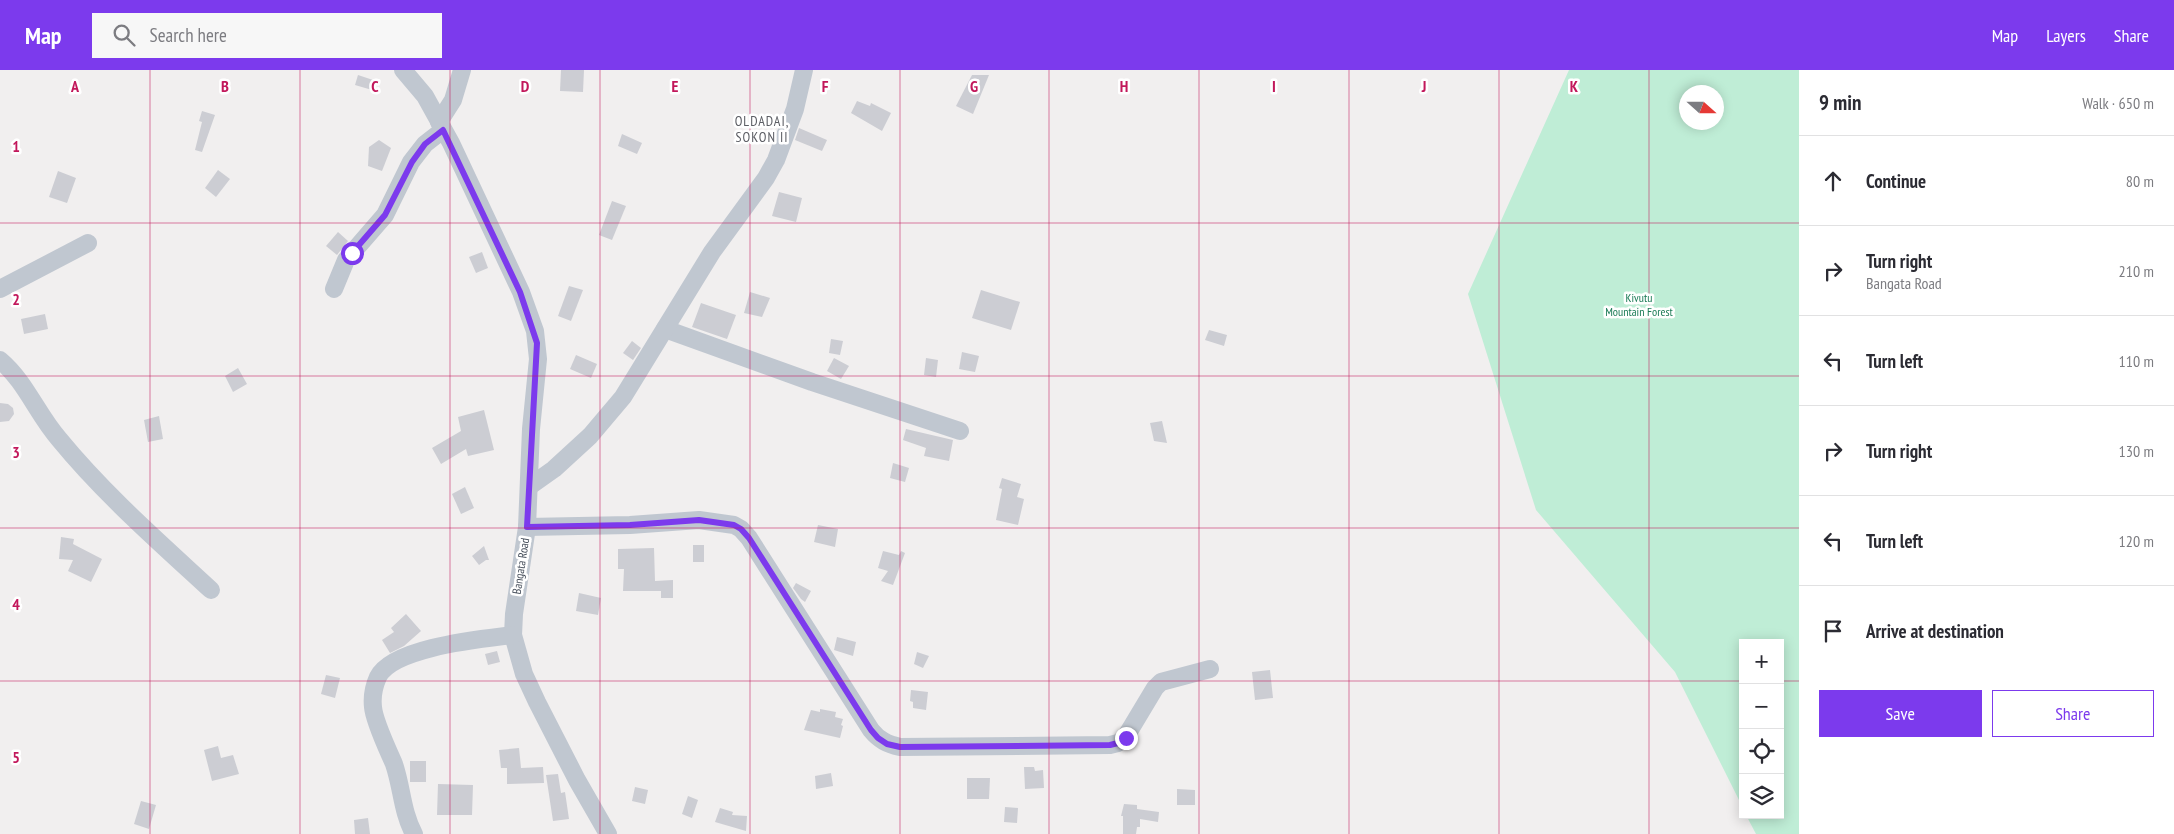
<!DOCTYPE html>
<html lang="en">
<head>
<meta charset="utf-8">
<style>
	body { margin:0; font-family:"PT Sans Narrow",sans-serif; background:#f7f7f7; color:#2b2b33 }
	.controls { position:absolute; right:15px; bottom:15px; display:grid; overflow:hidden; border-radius:0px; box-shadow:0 2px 12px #0003 }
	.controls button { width:45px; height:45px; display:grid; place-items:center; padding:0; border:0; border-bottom:1px solid #e1e1e2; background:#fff; color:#2b2b33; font:25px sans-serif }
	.compass { position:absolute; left:1679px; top:15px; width:45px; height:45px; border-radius:50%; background:#fff; box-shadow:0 2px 12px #0003; rotate:111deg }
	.stop { position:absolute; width:15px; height:15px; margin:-11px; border:4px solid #7c3aed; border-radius:50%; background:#fff }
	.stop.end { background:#7c3aed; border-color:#fff; box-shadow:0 1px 5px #0008 }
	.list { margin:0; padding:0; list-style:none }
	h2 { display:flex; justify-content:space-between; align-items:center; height:65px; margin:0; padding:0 20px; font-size:21px }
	h2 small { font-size:16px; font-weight:400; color:#7c7c81 }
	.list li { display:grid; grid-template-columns:32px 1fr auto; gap:15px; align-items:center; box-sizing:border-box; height:90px; padding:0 20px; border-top:1px solid #e1e1e2 }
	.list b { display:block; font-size:19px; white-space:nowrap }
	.list p { margin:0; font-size:16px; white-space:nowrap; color:#7c7c81 }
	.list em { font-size:16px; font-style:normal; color:#7c7c81 }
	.actions { display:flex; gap:10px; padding:15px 20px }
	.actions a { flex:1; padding:11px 0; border:1px solid #7c3aed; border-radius:0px; text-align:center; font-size:18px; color:#7c3aed }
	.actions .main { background:#7c3aed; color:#fff }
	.icon { flex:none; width:28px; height:28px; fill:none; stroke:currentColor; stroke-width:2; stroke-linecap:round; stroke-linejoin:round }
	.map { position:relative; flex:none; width:1799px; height:764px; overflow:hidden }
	header { display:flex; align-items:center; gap:30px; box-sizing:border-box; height:70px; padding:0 25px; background:#7c3aed; color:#fff }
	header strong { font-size:24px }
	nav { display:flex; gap:28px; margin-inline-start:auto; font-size:18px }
	.search { width:350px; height:45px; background:#f7f7f7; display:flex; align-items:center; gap:12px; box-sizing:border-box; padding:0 18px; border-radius:0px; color:#7c7c81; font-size:19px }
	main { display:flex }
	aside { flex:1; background:#fff }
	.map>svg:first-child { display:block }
</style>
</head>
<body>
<header>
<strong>Map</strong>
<div class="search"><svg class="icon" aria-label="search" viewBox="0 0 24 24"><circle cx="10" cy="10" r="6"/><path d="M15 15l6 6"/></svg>Search here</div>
<nav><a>Map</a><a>Layers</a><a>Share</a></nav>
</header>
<main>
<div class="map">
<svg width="1799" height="764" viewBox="0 0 1799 764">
	<rect width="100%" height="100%" fill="#f1efef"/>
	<path fill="#bfedd6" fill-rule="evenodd" d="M1569,0h230v764h-43l-10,-19h34v-172h-37v165l-68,-136 -139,-162 -68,-216zM1686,22h30v30h-30z"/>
	<g fill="#cccdd3">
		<polygon points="561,0 584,0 583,22 560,21"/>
		<polygon points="358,5 376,11 372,20 355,15"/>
		<polygon points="972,5 989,5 973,44 956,36"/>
		<polygon points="857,31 870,36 871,33 891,43 882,61 851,43"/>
		<polygon points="202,41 215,45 202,82 195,80 202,52 199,51"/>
		<polygon points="799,58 827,70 822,81 795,70"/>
		<polygon points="622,64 642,73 637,84 618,76"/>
		<polygon points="379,70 391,78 382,101 368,96 369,77"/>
		<polygon points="218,100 230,109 216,127 205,118"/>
		<polygon points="58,101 76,108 67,133 49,127"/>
		<polygon points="779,122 802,128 796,152 772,146"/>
		<polygon points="612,131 626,136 612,170 599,165"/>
		<polygon points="338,162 348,171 337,185 326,176"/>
		<polygon points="482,182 488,198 476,203 469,187"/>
		<polygon points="569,216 583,220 571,251 558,246"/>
		<polygon points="981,220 1020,232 1011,260 972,248"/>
		<polygon points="750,222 770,228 762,247 744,243"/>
		<polygon points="701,233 736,245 727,269 692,257"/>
		<polygon points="45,244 48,259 24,264 21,249"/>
		<polygon points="1209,260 1227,265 1224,276 1205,270"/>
		<polygon points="831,269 843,271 840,285 829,283"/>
		<polygon points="632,271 641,278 633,290 623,283"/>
		<polygon points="962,282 979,286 975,302 959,299"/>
		<polygon points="576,285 597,294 591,308 570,299"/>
		<polygon points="834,288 849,296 841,309 827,301"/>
		<polygon points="926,288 938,290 936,307 924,305"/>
		<polygon points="238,298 247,314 233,322 225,306"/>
		<polygon points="0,333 8,334 13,338 14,344 9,351 0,352"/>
		<polygon points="484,340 494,380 468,386 466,379 441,394 432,378 461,361 458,347"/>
		<polygon points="159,346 163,369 148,372 144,350"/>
		<polygon points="1162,351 1167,373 1154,371 1150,353"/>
		<polygon points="906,359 953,370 949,391 924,386 926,378 903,370"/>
		<polygon points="893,393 909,398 905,412 890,408"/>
		<polygon points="1002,408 1021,414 1017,427 1024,429 1018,455 996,450 1002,419 999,418"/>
		<polygon points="465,417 474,438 461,444 452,424"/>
		<polygon points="818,455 838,459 835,477 814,472"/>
		<polygon points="61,467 74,469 73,474 102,489 91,512 68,501 73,490 59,489"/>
		<rect x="693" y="475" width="11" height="17"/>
		<polygon points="484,476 489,490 486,490 479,495 472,486"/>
		<polygon points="654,478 655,511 673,510 673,528 661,528 661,521 623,521 624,499 618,499 618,479"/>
		<polygon points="883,481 899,485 901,481 905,483 893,515 881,511 888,501 878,498"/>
		<polygon points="796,513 811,521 805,532 801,529 793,518"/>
		<polygon points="579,523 601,528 598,545 576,541"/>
		<polygon points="406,544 421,561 404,576 390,583 382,570 394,562 391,558"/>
		<polygon points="837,567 856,572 853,586 834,580"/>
		<polygon points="497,581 500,592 488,595 485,584"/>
		<polygon points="917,582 929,586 923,598 914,594"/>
		<polygon points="1270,600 1273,628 1255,630 1252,602"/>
		<polygon points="326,605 340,608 335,628 321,624"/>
		<polygon points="911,620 928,622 926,640 913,638 913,632 910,631"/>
		<polygon points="820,639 836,642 835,647 843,649 841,655 843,656 840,668 804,660 811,640 820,642"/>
		<polygon points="218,676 221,688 233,685 239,704 212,711 204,680"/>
		<polygon points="519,678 521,698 543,697 544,713 507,714 507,698 501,698 499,680"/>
		<rect x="410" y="691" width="16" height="21"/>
		<polygon points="1024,697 1034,697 1035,701 1043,700 1044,718 1025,719"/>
		<polygon points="831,703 833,716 816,719 815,706"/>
		<polygon points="558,704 561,723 565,722 569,749 553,751 546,705"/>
		<polygon points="967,708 990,708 989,729 967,729"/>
		<polygon points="438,714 473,715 472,745 437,745"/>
		<polygon points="635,717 648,720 645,734 632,731"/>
		<polygon points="1177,719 1195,720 1195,735 1177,735"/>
		<polygon points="688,726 698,730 692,748 682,744"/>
		<polygon points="141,731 156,735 149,759 134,754"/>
		<polygon points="1124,734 1137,735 1137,739 1159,742 1158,752 1140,749 1140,757 1137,757 1136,764 1123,764 1123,746 1121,746"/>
		<polygon points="1005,737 1018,738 1017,753 1004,752"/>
		<polygon points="720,738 733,742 732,745 747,746 746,761 715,752"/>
		<polygon points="368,748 370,764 355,764 354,750"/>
	</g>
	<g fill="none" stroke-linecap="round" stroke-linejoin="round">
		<g stroke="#c0c7d0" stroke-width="18">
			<polyline points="403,0 425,26 451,73 521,222 535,261 538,289 531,359 527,457 514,544 513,565 524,604 537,632 577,710 608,764"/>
			<polyline points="439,52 453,30 462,0"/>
			<polyline points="0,219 88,173"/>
			<polyline points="334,219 346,190 385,145 411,92 425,74 443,60"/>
			<polyline points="665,259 812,312 960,361"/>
			<path d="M0,290c26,22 37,54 59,79 45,55 100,103 152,151"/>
			<polyline points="530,416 554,399 590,366 623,327 712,182 766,108 776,90 795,39 804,0"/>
			<path d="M527,457l103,-2 69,-5 35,5 7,4 8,9 122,192c8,10 16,14 29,17l210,-2 8,-2 7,-5 30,-50 6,-6 49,-13"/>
			<path d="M414,764c-12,-22 -12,-47 -20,-70 -6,-14 -20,-43 -21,-57 -1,-9 1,-21 5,-30 15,-30 104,-38 135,-42"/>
		</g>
	</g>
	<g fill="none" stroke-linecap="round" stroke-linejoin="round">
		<polyline stroke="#7c3aed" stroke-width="6" points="352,183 385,145 412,92 425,74 443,60 520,222 537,273 527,457 630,455 699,450 734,455 741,459 749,468 871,660 878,668 887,674 900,677 1110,675 1118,673 1126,668"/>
	</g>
	<path fill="none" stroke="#c2185b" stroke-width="1" stroke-opacity="0.55" d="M150,0v764M300,0v764M450,0v764M600,0v764M750,0v764M900,0v764M1049,0v764M1199,0v764M1349,0v764M1499,0v764M1649,0v764M0,153h1799M0,306h1799M0,458h1799M0,611h1743M1780,611h19"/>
	<g text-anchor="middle" stroke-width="5" stroke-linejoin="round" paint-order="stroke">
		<g font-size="12" fill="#1b7b56" stroke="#fff">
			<text x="1639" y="232">Kivutu<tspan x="1639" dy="14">Mountain Forest</tspan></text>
		</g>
		<g font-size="12" fill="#48505c" stroke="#fff">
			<text transform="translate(521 496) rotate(-81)" y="4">Bangata Road</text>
		</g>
		<g font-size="14" letter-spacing="1" fill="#5c5e64" stroke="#fff">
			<text x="762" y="56">OLDADAI,<tspan x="762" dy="16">SOKON II</tspan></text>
		</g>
	</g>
	<g font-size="16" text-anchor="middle" font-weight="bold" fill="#c2185b" stroke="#fff" stroke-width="5" stroke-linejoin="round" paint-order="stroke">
		<text x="75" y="22">A</text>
		<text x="225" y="22">B</text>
		<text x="375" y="22">C</text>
		<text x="525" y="22">D</text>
		<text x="675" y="22">E</text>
		<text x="825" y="22">F</text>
		<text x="974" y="22">G</text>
		<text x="1124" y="22">H</text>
		<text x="1274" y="22">I</text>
		<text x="1424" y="22">J</text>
		<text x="1574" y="22">K</text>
		<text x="16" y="82">1</text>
		<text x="16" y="235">2</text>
		<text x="16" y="388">3</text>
		<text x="16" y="540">4</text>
		<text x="16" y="693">5</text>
	</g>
</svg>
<div class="controls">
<button>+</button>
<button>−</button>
<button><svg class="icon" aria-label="locate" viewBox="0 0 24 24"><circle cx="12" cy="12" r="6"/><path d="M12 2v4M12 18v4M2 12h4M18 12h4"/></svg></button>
<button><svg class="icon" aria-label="layers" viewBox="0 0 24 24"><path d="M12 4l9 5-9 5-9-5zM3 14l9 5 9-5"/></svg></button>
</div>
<svg class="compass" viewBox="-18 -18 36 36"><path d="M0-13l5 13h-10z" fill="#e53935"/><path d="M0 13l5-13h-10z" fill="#7c7c81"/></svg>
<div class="stop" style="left:352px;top:183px"></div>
<div class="stop end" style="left:1126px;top:668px"></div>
</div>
<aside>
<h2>9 min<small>Walk · 650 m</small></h2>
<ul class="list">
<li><svg class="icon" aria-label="ahead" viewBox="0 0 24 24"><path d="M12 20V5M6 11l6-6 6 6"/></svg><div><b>Continue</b></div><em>80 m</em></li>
<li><svg class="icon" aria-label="right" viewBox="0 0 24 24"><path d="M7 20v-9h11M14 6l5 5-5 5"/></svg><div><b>Turn right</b><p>Bangata Road</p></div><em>210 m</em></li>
<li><svg class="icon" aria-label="left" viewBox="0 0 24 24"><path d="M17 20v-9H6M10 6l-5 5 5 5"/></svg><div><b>Turn left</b></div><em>110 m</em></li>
<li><svg class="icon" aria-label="right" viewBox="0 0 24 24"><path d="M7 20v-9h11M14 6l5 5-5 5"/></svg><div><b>Turn right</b></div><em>130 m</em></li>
<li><svg class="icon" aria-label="left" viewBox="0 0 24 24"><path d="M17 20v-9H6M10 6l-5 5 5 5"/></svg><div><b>Turn left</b></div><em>120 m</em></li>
<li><svg class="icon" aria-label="arrive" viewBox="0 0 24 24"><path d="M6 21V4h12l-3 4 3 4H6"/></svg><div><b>Arrive at destination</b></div></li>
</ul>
<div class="actions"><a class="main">Save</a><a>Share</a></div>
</aside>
</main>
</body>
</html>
